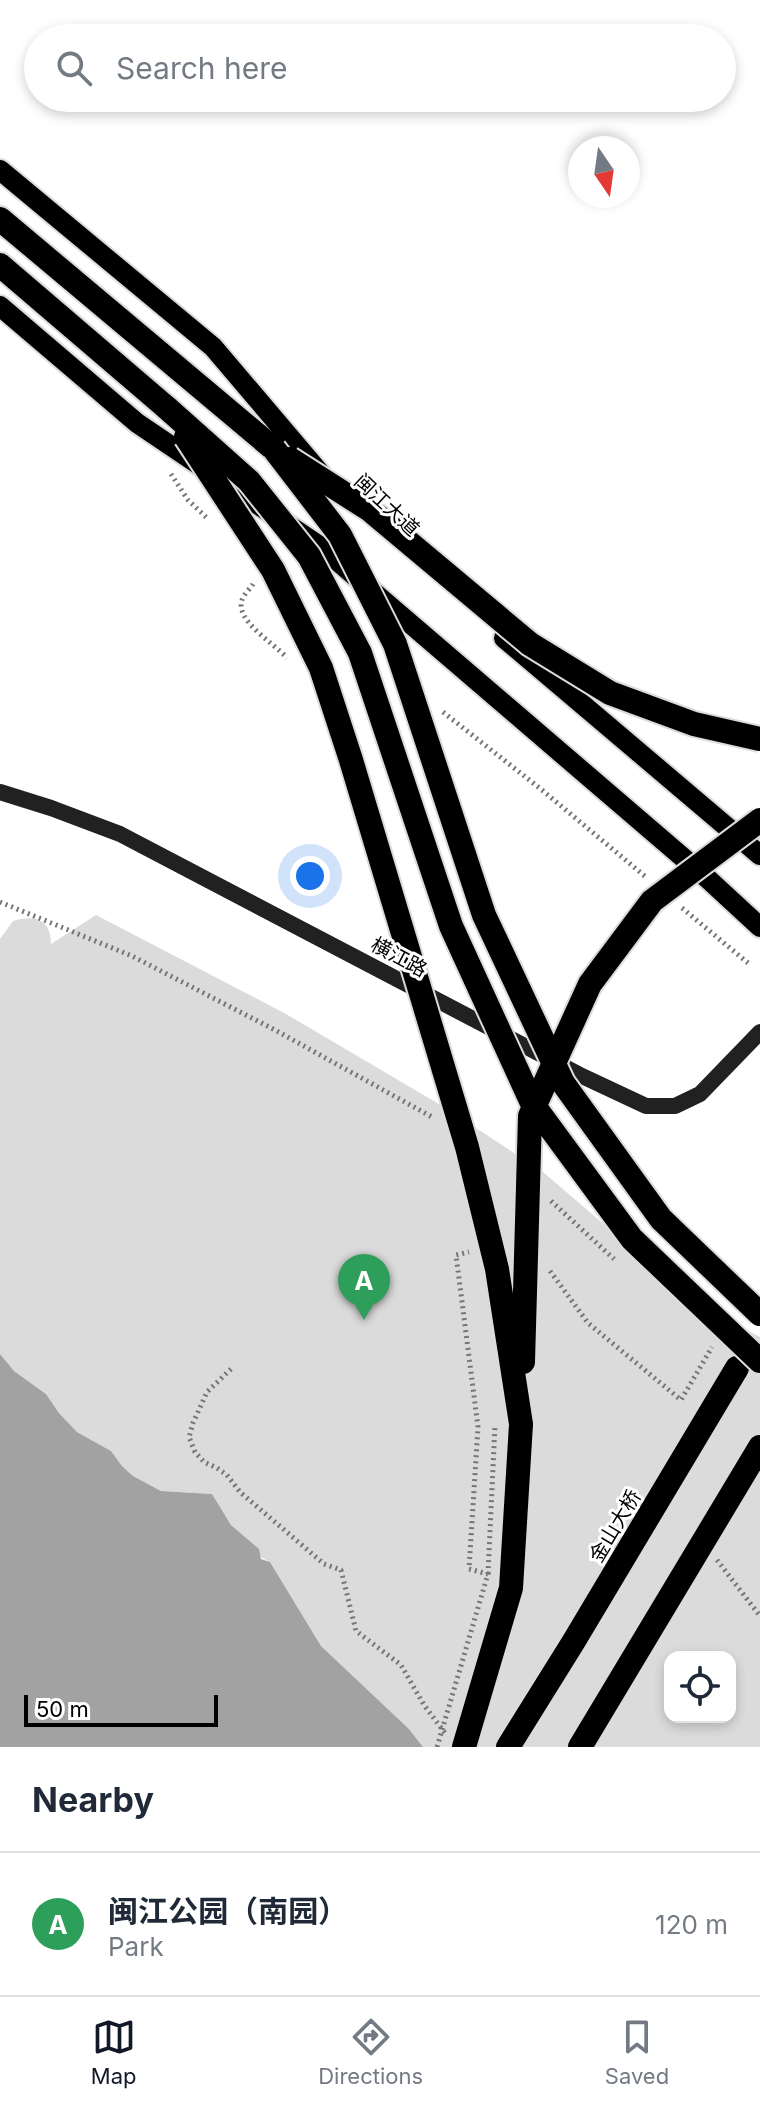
<!DOCTYPE html>
<html lang="en">
<head>
<meta charset="utf-8">
<style>
	body { margin:0; font-family:Inter,"Noto Sans SC",sans-serif; background:#f6f6f7; color:#1f2937 }
	.controls { position:absolute; right:24px; bottom:24px; display:grid; overflow:hidden; border-radius:16px; box-shadow:0 4px 12px #0003 }
	.controls button { width:72px; height:72px; display:grid; place-items:center; padding:0; border:0; border-bottom:2px solid #e0e1e3; background:#fff; color:#1f2937; font:40px sans-serif }
	.compass { position:absolute; left:568px; top:136px; width:72px; height:72px; border-radius:50%; background:#fff; box-shadow:0 4px 12px #0003; rotate:167deg }
	.scale { position:absolute; left:24px; bottom:20px; width:194px; box-sizing:border-box; padding-left:8px; border:4px solid #000; border-top:0; font-size:22px; line-height:28px; white-space:nowrap; color:#000; -webkit-text-stroke:6px #fff; paint-order:stroke }
	.you { position:absolute; left:310px; top:876px; width:28px; height:28px; margin:-20px; border:6px solid #fff; border-radius:50%; background:#1a73e8; box-shadow:0 0 0 12px #1a73e833 }
	.badge { display:grid; place-items:center; width:52px; height:52px; border-radius:50%; background:#111827; color:#fff; font-size:26px; font-weight:700 }
	.pin { position:absolute; translate:-50% -66px; filter:drop-shadow(0 2px 4px #0008) }
	.pin::after { content:''; position:absolute; top:42px; width:28px; height:24px; background:inherit; clip-path:polygon(0 0,100% 0,50% 100%) }
	.list { margin:0; padding:0; list-style:none }
	h2 { display:flex; justify-content:space-between; align-items:center; height:104px; margin:0; padding:0 32px; font-size:34px }
	h2 small { font-size:26px; font-weight:400; color:#747a83 }
	.list li { display:grid; grid-template-columns:52px 1fr auto; gap:24px; align-items:center; box-sizing:border-box; height:144px; padding:0 32px; border-top:2px solid #e0e1e3 }
	.list b { display:block; font-size:30px; white-space:nowrap }
	.list p { margin:0; font-size:26px; white-space:nowrap; color:#747a83 }
	.list em { font-size:26px; font-style:normal; color:#747a83 }
	.icon { flex:none; width:44px; height:44px; fill:none; stroke:currentColor; stroke-width:2; stroke-linecap:round; stroke-linejoin:round }
	.map { position:relative; flex:none; width:760px; height:1747px; overflow:hidden }
	.search { position:absolute; background:#fff; box-shadow:0 4px 12px #0003; left:24px; right:24px; top:24px; height:88px; display:flex; align-items:center; gap:20px; box-sizing:border-box; padding:0 28px; border-radius:44px; color:#747a83; font-size:30px }
	.sheet { height:248px; background:#fff }
	nav { display:flex; justify-content:space-around; align-items:center; box-sizing:border-box; height:112px; border-top:2px solid #e0e1e3; background:#fff; font-size:22px; color:#747a83 }
	nav a { display:grid; justify-items:center; gap:4px }
	nav .on { color:#111827 }
	.map>svg:first-child { display:block }
</style>
</head>
<body>
<div class="map">
<svg width="760" height="1747" viewBox="0 0 760 1747">
	<rect width="100%" height="100%" fill="#fff"/>
	<path fill="#dbdbdb" fill-rule="evenodd" d="M96,915l190,99 158,93 99,65 154,132 63,33v410h-337l-14,-18 -88,-83 -51,-84c-23,-9 -46,-47 -58,-68l-51,-3 -28,-15 -11,-10 -11,-15 -34,-19 -18,-19 -13,-19 -32,-23 -14,-17v-415l13,-18c23,-7 38,-1 38,23zM670,1657h60v60h-60z"/>
	<polygon fill="#a2a2a2" points="0,1354 14,1371 46,1394 59,1413 77,1432 111,1451 122,1466 133,1476 161,1491 212,1494 231,1525 259,1549 261,1559 270,1562 321,1646 409,1729 423,1747 0,1747"/>
	<g fill="none" stroke-linecap="round" stroke-linejoin="round">
		<g stroke="#dbdbdb" stroke-width="24">
			<g id="primary">
				<polyline points="0,170 213,347 320,473"/>
				<polyline points="0,306 137,423 321,547 708,879 760,927"/>
				<polyline points="504,638 760,855"/>
			</g>
		</g>
		<g stroke="#dbdbdb" stroke-width="28">
			<g id="highway">
				<polyline points="0,219 274,449"/>
				<polyline points="0,265 167,408"/>
				<polyline points="464,1747 511,1588 521,1424"/>
				<polyline points="508,1747 574,1641 737,1368"/>
				<polyline points="580,1747 760,1447"/>
			</g>
		</g>
		<g stroke="#767676" stroke-width="5" stroke-dasharray="2 4" stroke-linecap="butt">
			<polyline points="171,474 188,500 207,518"/>
			<polyline points="443,712 542,790 647,878"/>
			<polyline points="0,902 132,956 275,1030 432,1117"/>
			<polyline points="682,908 748,963"/>
			<polyline points="551,1201 614,1259"/>
			<polyline points="231,1369 207,1392 193,1423 189,1437 195,1452 204,1462 217,1468 227,1475 240,1492 324,1564 341,1570 356,1631 401,1665 424,1705 445,1733"/>
			<polyline points="717,1560 760,1616"/>
		</g>
		<polyline stroke="#212121" stroke-width="16" points="0,792 51,808 120,834 582,1076 646,1106 675,1106 700,1094 760,1032"/>
		<use href="#primary" stroke="#000" stroke-width="20"/>
		<use href="#highway" stroke="#000" stroke-width="24"/>
		<g stroke="#dbdbdb" stroke-width="28" stroke-linecap="butt">
			<g id="highway-bridge">
				<polyline points="167,408 249,481 309,556 360,653 451,926 532,1103 632,1239 760,1361"/>
				<polyline points="186,437 273,570 321,668 351,760 467,1147 497,1269 521,1424"/>
				<polyline points="274,449 340,535 395,644 484,915 563,1083 661,1219 760,1314"/>
				<polyline points="290,459 370,510 530,644 610,693 694,724 760,739"/>
				<polyline points="523,1362 530,1116 590,984 652,901 760,820"/>
			</g>
		</g>
		<g stroke="#767676" stroke-width="5" stroke-dasharray="2 4" stroke-linecap="butt">
			<path d="M253,584c-3,5 -9,10 -11,16 -7,21 32,43 45,58"/>
			<polyline points="550,1271 588,1323 681,1400 712,1347"/>
			<polyline points="488,1574 495,1425"/>
			<polyline points="437,1747 488,1574 469,1569 478,1427 456,1255 469,1252"/>
		</g>
		<use href="#highway-bridge" stroke="#000" stroke-width="24"/>
	</g>
	<g text-anchor="middle" stroke-width="6" stroke-linejoin="round" paint-order="stroke">
		<g font-size="20" fill="#000" stroke="#fff">
			<text transform="translate(387 505) rotate(43)" y="7">闽江大道</text>
			<text transform="translate(399 957) rotate(28)" y="7">横江路</text>
			<text transform="translate(615 1526) rotate(-59)" y="7">金山大桥</text>
		</g>
	</g>
</svg>
<div class="controls">
<button><svg class="icon" aria-label="locate" viewBox="0 0 24 24"><circle cx="12" cy="12" r="6"/><path d="M12 2v4M12 18v4M2 12h4M18 12h4"/></svg></button>
</div>
<svg class="compass" viewBox="-18 -18 36 36"><path d="M0-13l5 13h-10z" fill="#e53935"/><path d="M0 13l5-13h-10z" fill="#747a83"/></svg>
<div class="scale">50 m</div>
<div class="you"></div>
<div class="pin badge" style="left:364px;top:1320px;background:#2e9e5b">A</div>
<div class="search"><svg class="icon" aria-label="search" viewBox="0 0 24 24"><circle cx="10" cy="10" r="6"/><path d="M15 15l6 6"/></svg>Search here</div>
</div>
<section class="sheet">
<h2>Nearby<small></small></h2>
<ul class="list">
<li><span class="badge" style="background:#2e9e5b">A</span><div><b>闽江公园（南园）</b><p>Park</p></div><em>120 m</em></li>
</ul>
</section>
<nav>
<a class="on"><svg class="icon" aria-label="map" viewBox="0 0 24 24"><path d="M3 6l6-2 6 2 6-2v14l-6 2-6-2-6 2zM9 4v14M15 6v14"/></svg>Map</a>
<a><svg class="icon" aria-label="directions" viewBox="0 0 24 24"><path d="M12 3l9 9-9 9-9-9zM9 14v-3h6M13 9l2 2-2 2"/></svg>Directions</a>
<a><svg class="icon" aria-label="saved" viewBox="0 0 24 24"><path d="M7 4h10v16l-5-4-5 4z"/></svg>Saved</a>
</nav>
</body>
</html>
